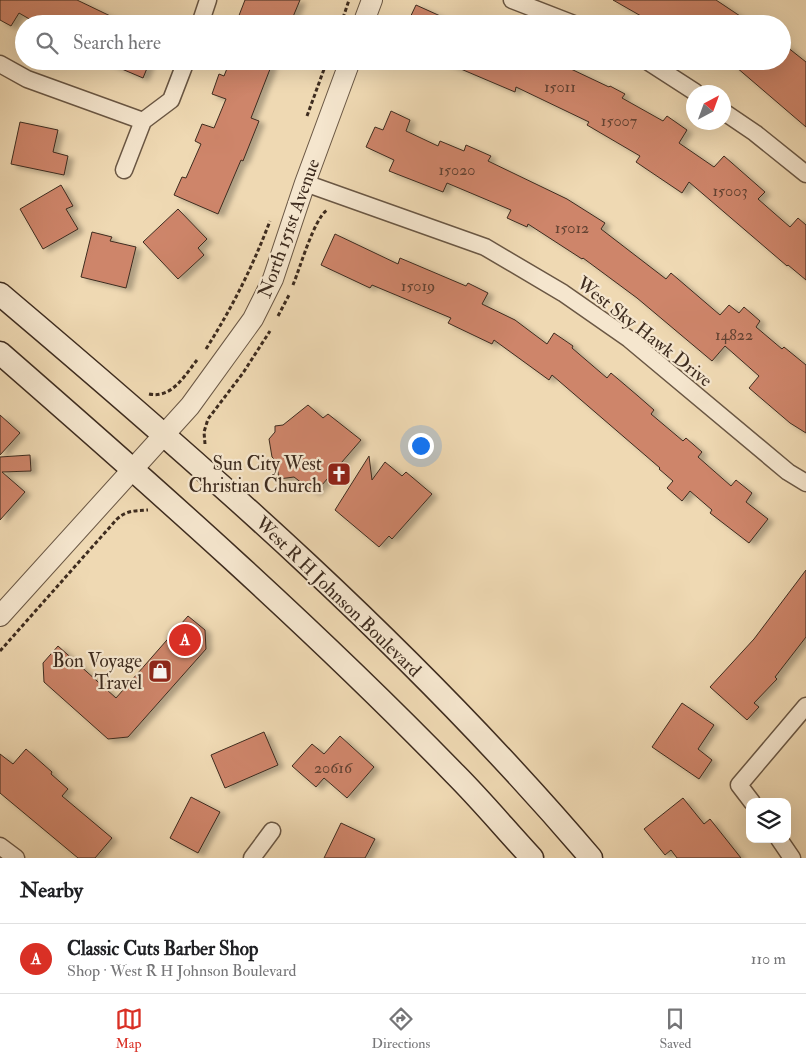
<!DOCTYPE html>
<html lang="en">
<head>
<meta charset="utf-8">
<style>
	body { margin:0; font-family:"IM FELL Double Pica",serif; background:#f2f2f2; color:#202124 }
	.controls { position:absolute; right:15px; bottom:15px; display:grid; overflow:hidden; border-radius:10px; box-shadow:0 5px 20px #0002 }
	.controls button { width:45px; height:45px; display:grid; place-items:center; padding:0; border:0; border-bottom:1px solid #e0e0e0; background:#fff; color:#202124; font:25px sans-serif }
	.compass { position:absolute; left:686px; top:85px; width:45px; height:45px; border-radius:50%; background:#fff; box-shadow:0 5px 20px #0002; rotate:41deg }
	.you { position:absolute; left:420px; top:445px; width:18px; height:18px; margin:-12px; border:4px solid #fff; border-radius:50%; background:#1a73e8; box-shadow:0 0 0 8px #1a73e833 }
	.badge { display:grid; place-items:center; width:32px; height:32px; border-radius:50%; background:#d93025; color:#fff; font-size:16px; font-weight:700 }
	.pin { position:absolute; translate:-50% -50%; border:2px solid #fff; box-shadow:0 1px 5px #0006 }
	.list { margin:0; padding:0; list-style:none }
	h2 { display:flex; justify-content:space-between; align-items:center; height:65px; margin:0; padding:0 20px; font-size:21px }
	h2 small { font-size:16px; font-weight:400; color:#757577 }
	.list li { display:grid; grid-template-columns:32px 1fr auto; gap:15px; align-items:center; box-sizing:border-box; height:70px; padding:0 20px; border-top:1px solid #e0e0e0 }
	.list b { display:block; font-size:19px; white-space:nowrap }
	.list p { margin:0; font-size:16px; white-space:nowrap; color:#757577 }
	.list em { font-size:16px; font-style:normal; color:#757577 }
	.icon { flex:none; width:28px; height:28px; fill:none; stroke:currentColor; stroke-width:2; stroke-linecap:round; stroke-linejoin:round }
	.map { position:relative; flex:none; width:806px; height:858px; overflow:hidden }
	.search { position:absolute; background:#fff; box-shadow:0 5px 20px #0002; left:15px; right:15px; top:15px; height:55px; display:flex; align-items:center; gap:12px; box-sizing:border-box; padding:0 18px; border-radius:28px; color:#757577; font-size:19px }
	.sheet { height:135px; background:#fff }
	nav { display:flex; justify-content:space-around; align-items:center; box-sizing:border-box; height:70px; border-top:1px solid #e0e0e0; background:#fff; font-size:14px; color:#757577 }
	nav a { display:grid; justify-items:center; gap:2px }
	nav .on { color:#d93025 }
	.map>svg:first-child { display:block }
</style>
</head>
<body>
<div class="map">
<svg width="806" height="858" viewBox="0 0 806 858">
	<defs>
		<filter id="shadow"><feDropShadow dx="5.5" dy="3" stdDeviation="2.5" flood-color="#0004"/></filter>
	</defs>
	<rect width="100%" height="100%" fill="#efd9b3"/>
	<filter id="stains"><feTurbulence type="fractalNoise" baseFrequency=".004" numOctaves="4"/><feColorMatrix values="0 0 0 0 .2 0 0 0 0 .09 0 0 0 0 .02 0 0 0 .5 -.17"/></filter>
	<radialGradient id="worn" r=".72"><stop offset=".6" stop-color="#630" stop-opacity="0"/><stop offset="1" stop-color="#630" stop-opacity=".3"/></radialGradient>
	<g fill="#ce856a" stroke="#3e2c1f" filter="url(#shadow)">
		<polygon points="0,0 77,0 127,24 38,24 19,13 11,26 0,20"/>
		<polygon points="245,0 300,0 290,24 242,24 243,20 238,18"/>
		<polygon points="613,0 716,0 752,24 655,24"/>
		<polygon points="416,5 458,24 407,24"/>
		<polygon points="782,43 806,62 806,127 729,61 782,61"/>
		<polygon points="103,61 150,61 143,78"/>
		<polygon points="230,61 265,61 272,64 251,118 259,121 243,161 241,160 218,214 174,195 182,177 186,178 201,144 195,141 202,124 214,128 226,99 212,94 219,74 224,76"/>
		<polygon points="442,61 554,61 609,87 610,86 625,94 622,98 663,121 667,116 687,130 679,143 714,167 724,156 765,192 758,199 790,227 798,218 806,225 806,280 788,265 787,266 689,182 682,193 636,162 640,156 587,125 589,122 516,87 515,92"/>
		<polygon points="391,111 410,120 406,131 438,146 440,141 464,151 466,145 491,156 488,161 567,199 605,223 601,229 666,279 671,273 720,315 729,305 739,313 744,307 760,321 756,327 782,349 784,347 806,365 806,433 790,423 749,388 759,376 725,346 712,361 637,298 583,258 582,259 528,224 527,227 507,218 511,210 447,183 443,192 389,171 394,160 366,147 375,127 383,130"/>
		<polygon points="20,122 58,130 53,152 68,156 64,175 11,164"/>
		<polygon points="61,185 73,206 66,209 78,229 43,249 20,209"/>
		<polygon points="178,209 207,239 198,248 204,255 178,279 143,242"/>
		<polygon points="92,232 112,237 110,241 136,247 126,288 81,277"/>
		<polygon points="335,234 398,264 400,258 466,286 468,283 488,293 482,304 515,320 547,344 554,333 573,346 572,348 607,378 611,373 638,396 654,410 651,414 683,441 686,438 702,452 698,457 731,486 736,480 752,493 746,502 768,519 749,543 710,513 712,510 690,491 682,501 667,488 673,481 659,469 660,468 552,375 549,380 494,340 492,344 448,323 451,318 372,285 370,288 321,265"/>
		<polygon points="308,405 323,418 328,414 361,440 315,493 294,477 279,479 276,461 272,457 269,439 275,432 275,426 283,425"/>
		<polygon points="0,415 20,433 0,455"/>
		<polygon points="30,455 31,471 2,472 25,492 0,520 0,457"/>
		<polygon points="369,456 372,480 385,462 402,476 406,472 432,494 392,539 389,536 379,547 335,510"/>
		<polygon points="806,570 806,637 775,677 777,679 754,703 759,707 747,720 710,687 754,639"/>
		<polygon points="188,616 205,630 206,649 128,737 108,739 44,682 43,663 58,646 116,698"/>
		<polygon points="682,703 714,725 698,749 712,760 699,779 652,747"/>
		<polygon points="264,732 278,765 225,788 211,755"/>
		<polygon points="340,736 374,767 347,798 324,778 316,787 292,766 312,744 324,754"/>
		<polygon points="26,749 52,772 51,774 68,789 62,796 112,838 95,858 78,858 0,793 0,754 13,764"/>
		<polygon points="191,797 220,812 198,853 170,838"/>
		<polygon points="683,798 704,824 710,819 741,858 677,858 671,850 665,855 644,829"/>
		<polygon points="341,823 375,839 365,858 324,858"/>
	</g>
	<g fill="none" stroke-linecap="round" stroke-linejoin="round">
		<g stroke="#6a5744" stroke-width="19">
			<g id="minor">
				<polyline points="512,0 574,24"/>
				<polyline points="200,24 208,0"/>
				<polyline points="647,61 695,92"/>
				<polyline points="0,64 27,79 143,121"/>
				<polyline points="724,112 755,133 806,174"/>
				<polyline points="124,170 143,121 171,100 186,61"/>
				<polyline points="305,183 485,247 563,293 629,339 788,472 806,483"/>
				<polyline points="752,802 739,785 806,706"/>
				<polyline points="779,839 792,858"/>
				<polyline points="0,846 16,858"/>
				<polyline points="252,858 272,831"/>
			</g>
		</g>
		<g stroke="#6a5744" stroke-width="22">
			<g id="tertiary">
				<polyline points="363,24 372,0"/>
				<polyline points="0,616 190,406 253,319 273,279 305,183 350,61"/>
			</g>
		</g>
		<g stroke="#3e2c1f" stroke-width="25">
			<g id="secondary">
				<path d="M0,294c208,176 414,356 591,564"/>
				<path d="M0,353c156,136 311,273 455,421 27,27 51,56 77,84"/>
			</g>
		</g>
		<g stroke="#3e2c1f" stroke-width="3" stroke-dasharray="4 2.5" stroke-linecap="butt">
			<polyline points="341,24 349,0"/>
			<polyline points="307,116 327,61"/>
			<path d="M293,285c7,-17 21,-66 34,-75"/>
			<polyline points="278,316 289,295"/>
			<path d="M206,349c27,-43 46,-81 64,-128"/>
			<path d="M149,394c23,5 36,-19 48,-34"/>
			<polyline points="205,444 204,432 208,419 243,373 270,331"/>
			<path d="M0,651l117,-132c10,-9 18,-8 31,-9"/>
		</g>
		<use href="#minor" stroke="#f5e6ce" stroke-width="16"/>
		<use href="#tertiary" stroke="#f5e6ce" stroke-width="20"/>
		<use href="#secondary" stroke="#f5e6ce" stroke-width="22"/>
	</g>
	<defs>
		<g id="church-square" transform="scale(1.25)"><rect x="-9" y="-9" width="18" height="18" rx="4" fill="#8f2418" stroke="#f5e6ce"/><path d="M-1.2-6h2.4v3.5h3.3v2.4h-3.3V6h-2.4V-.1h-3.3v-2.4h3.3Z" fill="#fff"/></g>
		<g id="shop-square" transform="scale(1.25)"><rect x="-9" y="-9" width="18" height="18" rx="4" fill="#8f2418" stroke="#f5e6ce"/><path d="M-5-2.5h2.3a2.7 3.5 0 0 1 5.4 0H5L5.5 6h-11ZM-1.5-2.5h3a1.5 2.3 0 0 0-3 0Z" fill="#fff"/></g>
	</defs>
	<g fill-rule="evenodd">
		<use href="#church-square" x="339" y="474"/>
		<use href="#shop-square" x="160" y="671"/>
	</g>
	<g text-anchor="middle" stroke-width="4.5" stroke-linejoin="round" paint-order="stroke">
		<g font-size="16" fill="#624232">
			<text x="560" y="92">15011</text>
			<text x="619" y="126">15007</text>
			<text x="457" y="175">15020</text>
			<text x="730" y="196">15003</text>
			<text x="572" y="233">15012</text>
			<text x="418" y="291">15019</text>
			<text x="734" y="340">14822</text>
			<text x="333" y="773">20616</text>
		</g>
		<g font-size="19" fill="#3e2c1f" stroke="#f5e6ce">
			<text transform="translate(288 228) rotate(-70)" y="7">North 151st Avenue</text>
			<text transform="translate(645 331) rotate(38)" y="7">West Sky Hawk Drive</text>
			<text transform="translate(339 596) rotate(44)" y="7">West R H Johnson Boulevard</text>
		</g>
		<g font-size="19" fill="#3e2c1f" stroke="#f5e6ce" text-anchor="end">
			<text x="322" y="470">Sun City West<tspan x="322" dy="22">Christian Church</tspan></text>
			<text x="142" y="667">Bon Voyage<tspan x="142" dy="22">Travel</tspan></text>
		</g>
	</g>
	<rect width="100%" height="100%" filter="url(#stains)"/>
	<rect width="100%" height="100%" fill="url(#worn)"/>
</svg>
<div class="controls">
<button><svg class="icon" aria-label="layers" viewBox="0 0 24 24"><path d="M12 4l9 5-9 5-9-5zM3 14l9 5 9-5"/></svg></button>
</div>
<svg class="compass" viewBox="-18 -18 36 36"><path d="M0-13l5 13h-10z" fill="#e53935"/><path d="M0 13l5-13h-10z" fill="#757577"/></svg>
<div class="you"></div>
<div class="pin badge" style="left:185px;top:640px">A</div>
<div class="search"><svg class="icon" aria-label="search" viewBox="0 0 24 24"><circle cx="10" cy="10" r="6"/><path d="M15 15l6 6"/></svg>Search here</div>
</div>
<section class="sheet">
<h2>Nearby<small></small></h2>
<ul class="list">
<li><span class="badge">A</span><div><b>Classic Cuts Barber Shop</b><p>Shop · West R H Johnson Boulevard</p></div><em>110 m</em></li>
</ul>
</section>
<nav>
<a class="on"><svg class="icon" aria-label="map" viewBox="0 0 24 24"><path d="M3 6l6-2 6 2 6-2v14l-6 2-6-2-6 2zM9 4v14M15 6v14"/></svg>Map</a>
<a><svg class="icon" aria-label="directions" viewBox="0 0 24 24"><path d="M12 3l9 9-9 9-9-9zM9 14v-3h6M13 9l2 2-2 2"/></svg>Directions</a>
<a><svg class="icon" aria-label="saved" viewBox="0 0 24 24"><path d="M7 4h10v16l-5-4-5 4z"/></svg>Saved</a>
</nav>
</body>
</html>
